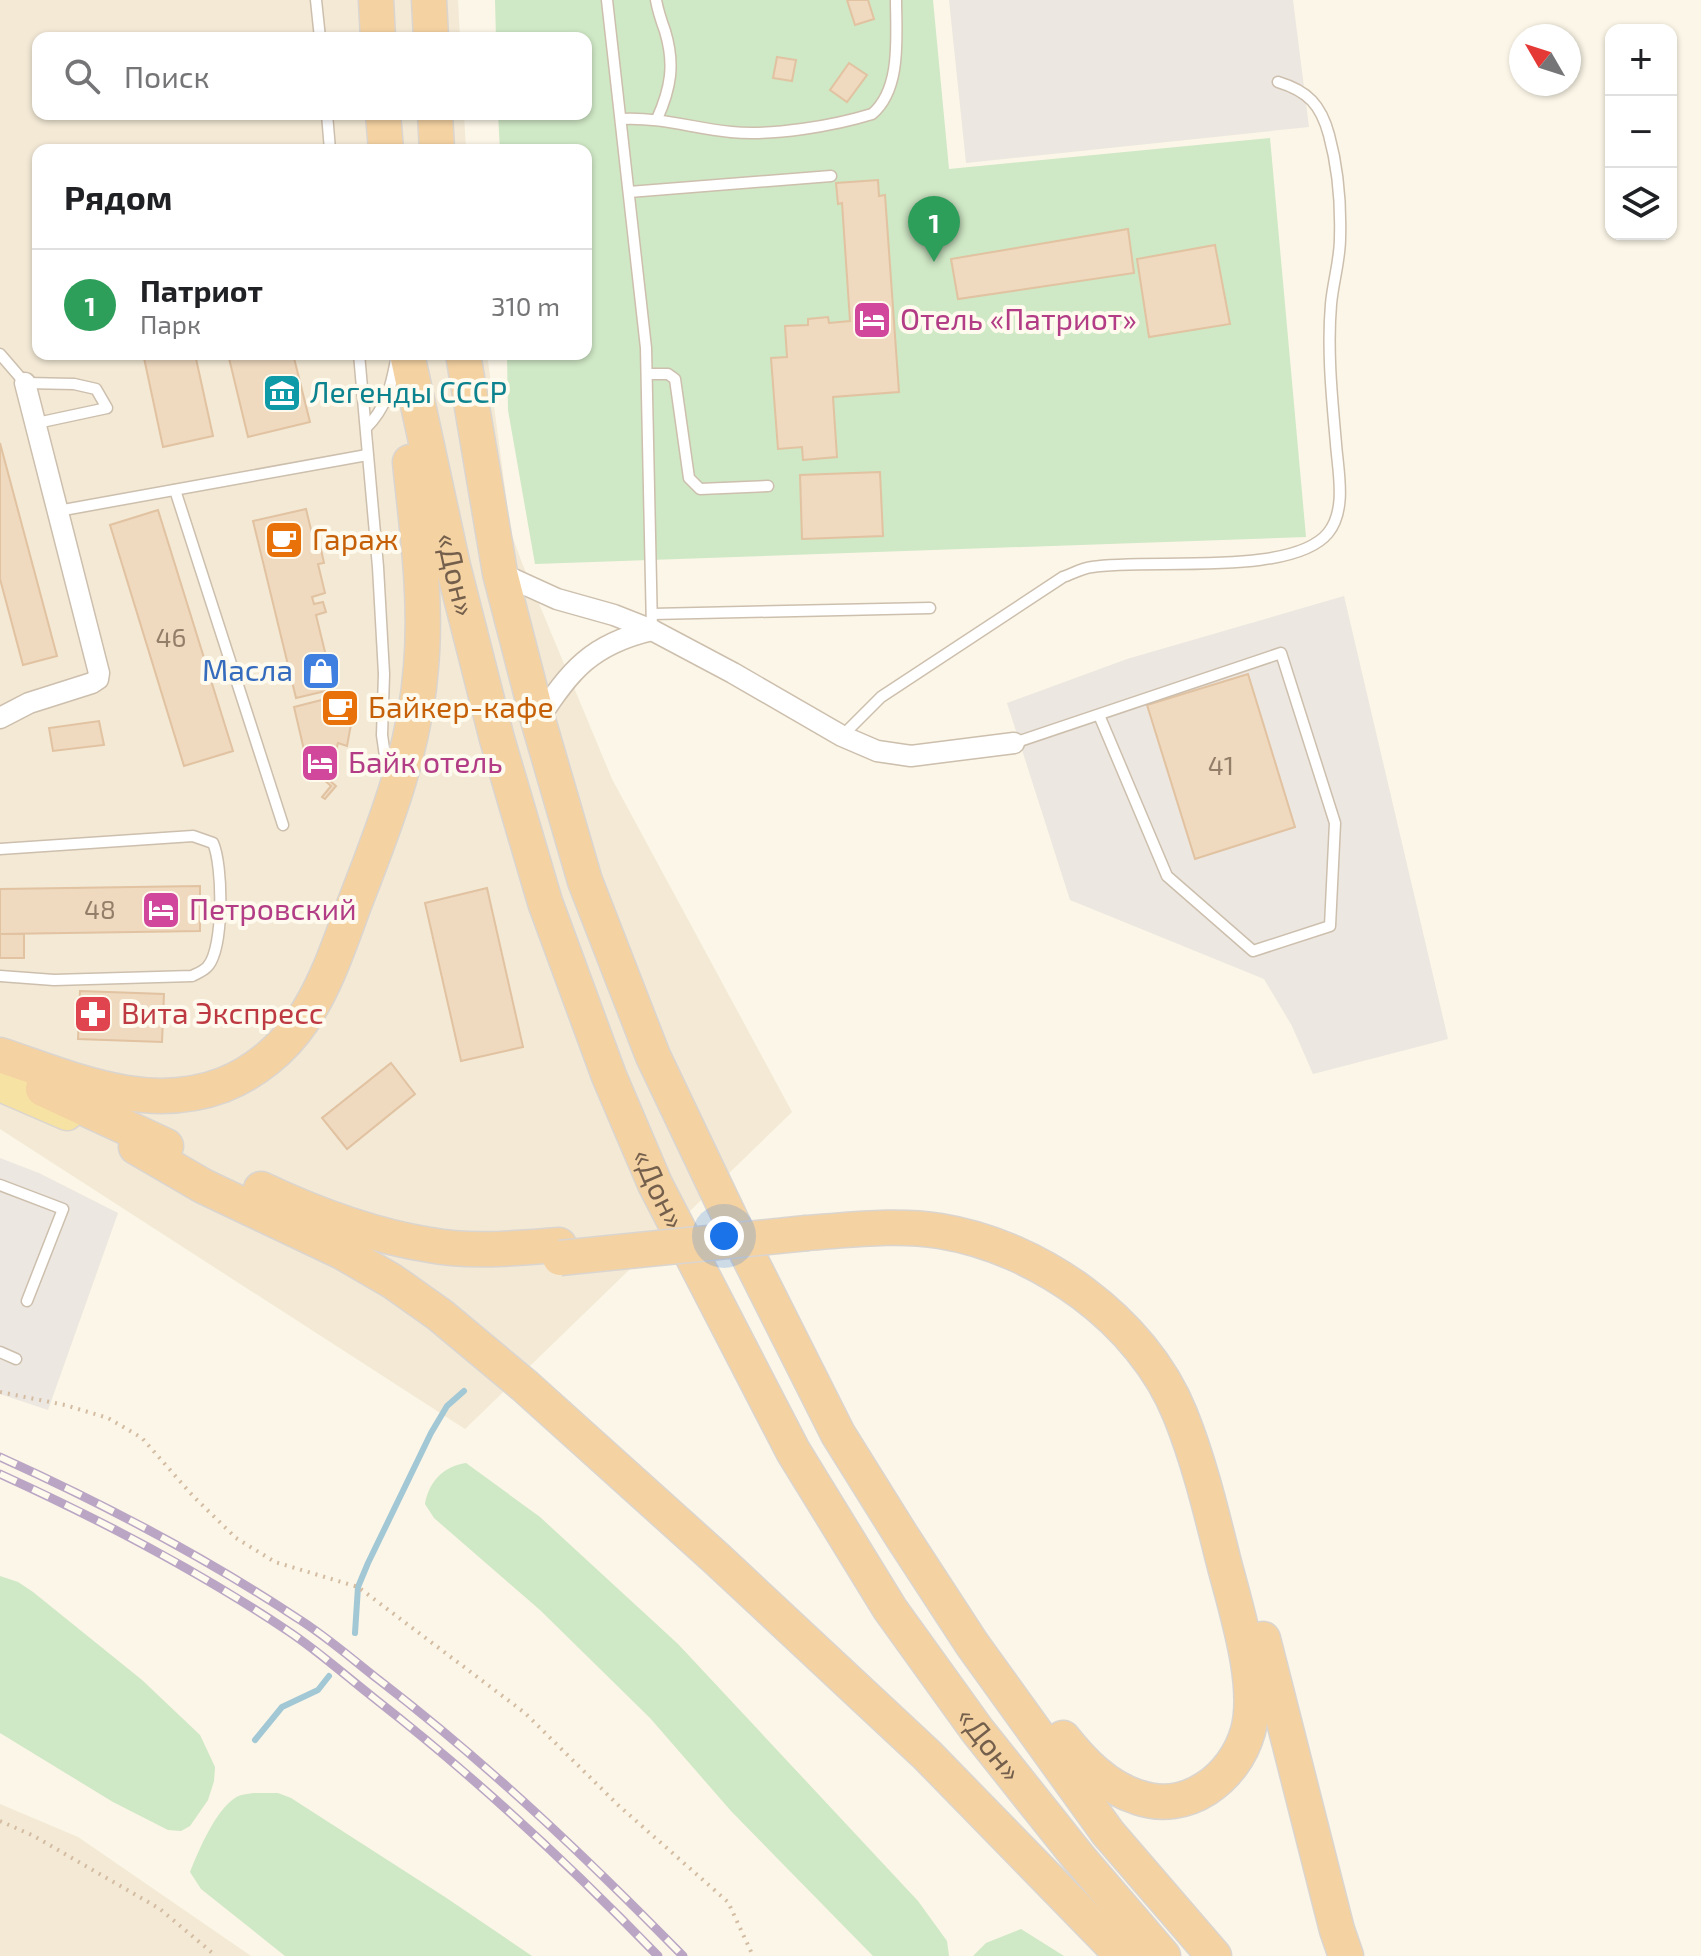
<!DOCTYPE html>
<html lang="ru">
<head>
<meta charset="utf-8">
<style>
	body { margin:0; font-family:"Exo 2",sans-serif; background:#f6f6f6; color:#202124 }
	.controls { position:absolute; right:24px; top:24px; display:grid; overflow:hidden; border-radius:16px; box-shadow:0 2px 6px #0004 }
	.controls button { width:72px; height:72px; display:grid; place-items:center; padding:0; border:0; border-bottom:2px solid #e0e0e0; background:#fff; color:#202124; font:40px sans-serif }
	.compass { position:absolute; left:1509px; top:24px; width:72px; height:72px; border-radius:50%; background:#fff; box-shadow:0 2px 6px #0004; rotate:309deg }
	.you { position:absolute; left:724px; top:1236px; width:28px; height:28px; margin:-20px; border:6px solid #fff; border-radius:50%; background:#1a73e8; box-shadow:0 0 0 12px #1a73e833 }
	.badge { display:grid; place-items:center; width:52px; height:52px; border-radius:50%; background:#0f766e; color:#fff; font-size:26px; font-weight:700 }
	.pin { position:absolute; translate:-50% -66px; filter:drop-shadow(0 2px 4px #0008) }
	.pin::after { content:''; position:absolute; top:42px; width:28px; height:24px; background:inherit; clip-path:polygon(0 0,100% 0,50% 100%) }
	.list { margin:0; padding:0; list-style:none }
	h2 { display:flex; justify-content:space-between; align-items:center; height:104px; margin:0; padding:0 32px; font-size:34px }
	h2 small { font-size:26px; font-weight:400; color:#757577 }
	.list li { display:grid; grid-template-columns:52px 1fr auto; gap:24px; align-items:center; box-sizing:border-box; height:112px; padding:0 32px; border-top:2px solid #e0e0e0 }
	.list b { display:block; font-size:30px; white-space:nowrap }
	.list p { margin:0; font-size:26px; white-space:nowrap; color:#757577 }
	.list em { font-size:26px; font-style:normal; color:#757577 }
	.icon { flex:none; width:44px; height:44px; fill:none; stroke:currentColor; stroke-width:2; stroke-linecap:round; stroke-linejoin:round }
	.map { position:relative; flex:none; width:1701px; height:1956px; overflow:hidden }
	.search { position:absolute; background:#fff; box-shadow:0 2px 6px #0004; left:32px; top:32px; width:560px; height:88px; display:flex; align-items:center; gap:20px; box-sizing:border-box; padding:0 28px; border-radius:16px; color:#757577; font-size:30px }
	.panel { position:absolute; background:#fff; box-shadow:0 2px 6px #0004; left:32px; top:144px; width:560px; height:216px; border-radius:16px }
	.map>svg:first-child { display:block }
</style>
</head>
<body>
<div class="map">
<svg width="1701" height="1956" viewBox="0 0 1701 1956">
	<rect width="100%" height="100%" fill="#fbf6e7"/>
	<g fill="#f3e9d5">
		<polygon points="0,0 458,0 460,38 38,38 38,114 464,114 466,150 38,150 38,354 487,354 511,533 522,563 612,779 792,1112 465,1429 0,1129"/>
		<polygon points="0,1804 78,1837 251,1956 0,1956"/>
	</g>
	<g fill="#ece7e0">
		<polygon points="949,0 1293,0 1309,127 966,163"/>
		<polygon points="1344,596 1448,1039 1313,1074 1292,1026 1264,979 1070,900 1007,703 1127,659"/>
		<polygon points="0,1158 39,1173 118,1213 48,1410 0,1394"/>
	</g>
	<g fill="#cfe8c5">
		<polygon points="495,0 933,0 949,169 1270,138 1306,537 535,564 508,410 507,354 586,354 586,150 500,150 498,114 586,114 586,38 496,38"/>
		<path d="M466,1463l74,54 138,127 240,257 29,40 2,15h-76l-142,-145 -81,-93 -110,-108 -106,-92 -9,-14c4,-23 19,-38 41,-41z"/>
		<polygon points="0,1576 18,1582 33,1592 142,1680 200,1735 215,1767 214,1781 208,1800 190,1826 181,1831 168,1830 113,1802 0,1733"/>
		<path d="M254,1793h24l13,5 154,99 87,59h-247l-84,-67 -11,-17c9,-22 25,-61 45,-74 5,-4 13,-4 19,-5z"/>
		<polygon points="1021,1929 1064,1956 973,1956 986,1943"/>
	</g>
	<g fill="none" stroke-linecap="round" stroke-linejoin="round">
		<g stroke="#a2c7d5" stroke-width="6">
			<polyline points="355,1633 358,1587 368,1563 431,1433 447,1406 464,1391"/>
			<polyline points="255,1740 282,1707 318,1690 329,1676"/>
		</g>
	</g>
	<g fill="#efd9bf" stroke="#e1c2a1" stroke-width="2">
		<polygon points="847,0 868,0 874,19 855,25"/>
		<polygon points="777,57 796,60 792,81 773,78"/>
		<polygon points="849,63 867,75 847,102 830,90"/>
		<polygon points="878,180 879,196 885,195 899,392 833,397 837,457 803,460 802,447 778,449 771,358 787,357 785,326 808,325 808,319 828,317 829,323 850,321 842,203 838,204 836,183"/>
		<polygon points="1128,229 1134,273 958,299 951,259"/>
		<polygon points="1215,245 1230,324 1149,337 1137,259"/>
		<polygon points="159,354 195,354 213,436 163,447 144,358"/>
		<polygon points="228,354 293,354 310,422 248,437"/>
		<polygon points="0,443 57,656 23,665 0,579"/>
		<polygon points="880,472 883,536 802,539 800,475"/>
		<polygon points="306,509 314,542 319,540 324,563 318,564 325,593 312,597 314,604 323,602 326,612 316,615 334,689 296,698 253,521"/>
		<polygon points="158,510 233,751 184,766 110,525"/>
		<polygon points="1248,674 1295,827 1195,859 1147,705"/>
		<polygon points="345,694 352,719 347,746 338,743 328,779 336,786 325,799 322,797 331,786 323,779 311,780 294,707"/>
		<polygon points="99,721 104,745 53,751 49,728"/>
		<polygon points="200,886 200,931 0,934 0,889"/>
		<polygon points="487,888 523,1047 461,1061 425,903"/>
		<rect x="0" y="934" width="24" height="24"/>
		<polygon points="80,991 164,994 162,1042 78,1039"/>
		<polygon points="391,1063 415,1094 347,1149 322,1118"/>
	</g>
	<g fill="none" stroke-linecap="round" stroke-linejoin="round">
		<g stroke="#cdbfad" stroke-width="13">
			<g id="service">
				<polyline points="316,0 320,38"/>
				<polyline points="607,0 646,348 652,630"/>
				<path d="M656,0c2,11 5,20 9,31 10,33 6,57 -8,88"/>
				<polyline points="327,114 330,150"/>
				<path d="M621,119c40,-2 71,9 110,13 42,4 102,-6 141,-18 30,-25 24,-79 24,-114"/>
				<polyline points="629,192 831,176"/>
				<polyline points="0,354 25,383"/>
				<polyline points="359,354 378,567 384,674 382,735 388,777"/>
				<polyline points="647,374 668,374 675,379 689,478 700,489 768,486"/>
				<polygon points="25,383 74,384 96,389 107,408 37,423"/>
				<path d="M366,428c20,-20 25,-41 30,-68"/>
				<polyline points="175,490 283,825"/>
				<polyline points="58,511 367,455"/>
				<polyline points="652,614 930,608"/>
				<path d="M842,736l39,-39 182,-120c9,-3 19,-9 29,-10 57,-9 200,10 236,-34 19,-23 10,-62 8,-89 -4,-46 -9,-93 -5,-140 2,-22 9,-44 9,-66 1,-34 -2,-70 -11,-103 -8,-30 -21,-44 -51,-53"/>
				<polyline points="1014,743 1281,653 1335,823 1330,926 1253,951 1167,876 1099,715"/>
				<path d="M0,849l193,-13 20,7c10,22 11,104 -5,123 -4,5 -10,7 -16,10l-138,4 -54,-4"/>
				<polyline points="0,1185 63,1209 27,1301"/>
				<polyline points="0,1352 16,1359"/>
			</g>
		</g>
		<g stroke="#cdbfad" stroke-width="23">
			<g id="minor">
				<polyline points="500,573 557,599 614,615 652,630 733,673 842,736 877,751 911,756 1014,743"/>
				<polyline points="0,718 29,703 92,683 98,679 99,673 25,383"/>
				<path d="M538,720c32,-50 54,-76 114,-90"/>
			</g>
		</g>
		<g stroke="#dbd5d0" stroke-width="35">
			<polyline id="primary" points="0,1085 67,1114"/>
		</g>
		<g stroke="#dbd5d0" stroke-width="37">
			<g id="trunk">
				<polyline points="376,0 378,38"/>
				<polyline points="429,0 431,38"/>
				<polyline points="383,114 386,150"/>
				<polyline points="435,114 437,150"/>
				<path id="s1" d="M407,354l46,212 44,173 48,163 64,174 46,108 138,267 97,158 87,121 102,128 84,98"/>
				<polyline points="463,354 500,573 538,720 585,881 653,1056 744,1247 838,1434 901,1535 972,1644 1108,1833 1214,1956"/>
				<path d="M0,1055c72,24 147,59 223,30 31,-12 60,-36 79,-64 24,-35 37,-76 52,-116 30,-77 61,-155 67,-238 6,-68 -4,-137 -11,-205"/>
				<polyline points="43,1089 166,1146"/>
				<polyline points="136,1147 203,1186 342,1252 392,1281 440,1315 525,1386 716,1558 927,1755 1123,1956"/>
				<path d="M261,1189c53,25 111,47 169,56 42,8 87,3 129,0"/>
				<path d="M807,1233c44,-3 89,-9 133,-2 99,16 202,89 240,183 19,47 31,97 43,145 12,47 38,125 25,172 -13,47 -61,84 -111,66 -31,-10 -54,-34 -74,-59"/>
				<polyline points="1263,1639 1337,1930 1346,1956"/>
			</g>
		</g>
		<g stroke="#d4bca2" stroke-width="4" stroke-dasharray="2 6" stroke-linecap="butt">
			<polyline points="0,1392 65,1405 108,1418 142,1438 193,1496 236,1538 275,1562 358,1587 525,1713 618,1805 728,1902 753,1956"/>
			<polyline points="0,1821 34,1836 160,1909 216,1956"/>
		</g>
		<use href="#service" stroke="#fff" stroke-width="10"/>
		<use href="#minor" stroke="#fff" stroke-width="20"/>
		<use href="#primary" stroke="#f6e2a2" stroke-width="32"/>
		<use href="#trunk" stroke="#f4d2a2" stroke-width="34"/>
		<g stroke="#baa5c5" stroke-width="9">
			<g id="rail">
				<path d="M0,1457c102,46 203,99 297,161 29,18 55,41 82,62 109,84 208,178 304,276"/>
				<path d="M0,1474c99,45 197,96 288,157 30,20 58,45 86,67 101,79 195,166 284,258"/>
			</g>
		</g>
		<use href="#rail" stroke="#fefaed" stroke-width="6" stroke-dasharray="18" stroke-linecap="butt"/>
		<g stroke="#dbd5d0" stroke-width="37" stroke-linecap="butt">
			<polyline id="trunk-bridge" points="560,1258 807,1233"/>
		</g>
		<use href="#trunk-bridge" stroke="#f4d2a2" stroke-width="34"/>
	</g>
	<defs>
		<g id="hotel-square" transform="scale(2)"><rect x="-9" y="-9" width="18" height="18" rx="4" fill="#d1479c" stroke="#fefaed"/><path d="M-6-4.5h1.5V1H6V5H4.5V3h-9V5H-6ZM-4 0a1.8 1.8 0 1 1 3.6 0ZM.5 0V-2.5h3Q6-2.5 6 0Z" fill="#fff"/></g>
		<g id="museum-square" transform="scale(2)"><rect x="-9" y="-9" width="18" height="18" rx="4" fill="#0f9aa8" stroke="#fefaed"/><path d="M0-6L6-3V-2H-6V-3ZM-5-1h2V3h-2ZM-1-1h2V3h-2ZM3-1h2V3H3ZM-6 4H6V6H-6Z" fill="#fff"/></g>
		<g id="cafe-square" transform="scale(2)"><rect x="-9" y="-9" width="18" height="18" rx="4" fill="#e8710a" stroke="#fefaed"/><path d="M-5.5-4.5H6V0H3Q3 3.5 0 3.5H-2.5Q-5.5 3.5-5.5 0ZM3-3.2v2h1.7v-2ZM-6 4.5H4V6H-6Z" fill="#fff"/></g>
		<g id="shop-square" transform="scale(2)"><rect x="-9" y="-9" width="18" height="18" rx="4" fill="#3f7fe0" stroke="#fefaed"/><path d="M-5-2.5h2.3a2.7 3.5 0 0 1 5.4 0H5L5.5 6h-11ZM-1.5-2.5h3a1.5 2.3 0 0 0-3 0Z" fill="#fff"/></g>
		<g id="pharmacy-square" transform="scale(2)"><rect x="-9" y="-9" width="18" height="18" rx="4" fill="#e0444e" stroke="#fefaed"/><path d="M-2-6h4v4h4v4h-4v4h-4v-4h-4v-4h4Z" fill="#fff"/></g>
	</defs>
	<g fill-rule="evenodd">
		<use href="#hotel-square" x="872" y="320"/>
		<use href="#museum-square" x="282" y="393"/>
		<use href="#cafe-square" x="284" y="540"/>
		<use href="#shop-square" x="321" y="671"/>
		<use href="#cafe-square" x="340" y="708"/>
		<use href="#hotel-square" x="320" y="763"/>
		<use href="#hotel-square" x="161" y="910"/>
		<use href="#pharmacy-square" x="93" y="1014"/>
	</g>
	<g text-anchor="middle" stroke-width="8" stroke-linejoin="round" paint-order="stroke">
		<g font-size="26" fill="#937e69">
			<text x="171" y="647">46</text>
			<text x="1221" y="775">41</text>
			<text x="100" y="919">48</text>
		</g>
		<g font-size="30" fill="#b23c85" stroke="#fefaed" text-anchor="start">
			<text x="900" y="330">Отель «Патриот»</text>
			<text x="348" y="773">Байк отель</text>
			<text x="189" y="920">Петровский</text>
		</g>
		<g font-size="30" fill="#0d838f" stroke="#fefaed" text-anchor="start">
			<text x="310" y="403">Легенды СССР</text>
		</g>
		<g font-size="30" fill="#c56008" stroke="#fefaed" text-anchor="start">
			<text x="312" y="550">Гараж</text>
			<text x="368" y="718">Байкер-кафе</text>
		</g>
		<g font-size="30" fill="#745f4c" stroke="#fefaed">
			<text dy="10" stroke="none"><textPath href="#s1" startOffset="226">«Дон»</textPath></text>
			<text dy="10" stroke="none"><textPath href="#s1" startOffset="874">«Дон»</textPath></text>
			<text dy="10" stroke="none"><textPath href="#s1" startOffset="1522">«Дон»</textPath></text>
		</g>
		<g font-size="30" fill="#366cbe" stroke="#fefaed" text-anchor="end">
			<text x="293" y="681">Масла</text>
		</g>
		<g font-size="30" fill="#be3a42" stroke="#fefaed" text-anchor="start">
			<text x="121" y="1024">Вита Экспресс</text>
		</g>
	</g>
</svg>
<div class="controls">
<button>+</button>
<button>−</button>
<button><svg class="icon" aria-label="layers" viewBox="0 0 24 24"><path d="M12 4l9 5-9 5-9-5zM3 14l9 5 9-5"/></svg></button>
</div>
<svg class="compass" viewBox="-18 -18 36 36"><path d="M0-13l5 13h-10z" fill="#e53935"/><path d="M0 13l5-13h-10z" fill="#757577"/></svg>
<div class="you"></div>
<div class="pin badge" style="left:934px;top:262px;background:#2e9e5b">1</div>
<div class="search"><svg class="icon" aria-label="search" viewBox="0 0 24 24"><circle cx="10" cy="10" r="6"/><path d="M15 15l6 6"/></svg>Поиск</div>
<section class="panel">
<h2>Рядом<small></small></h2>
<ul class="list">
<li><span class="badge" style="background:#2e9e5b">1</span><div><b>Патриот</b><p>Парк</p></div><em>310 m</em></li>
</ul>
</section>
</div>
</body>
</html>
